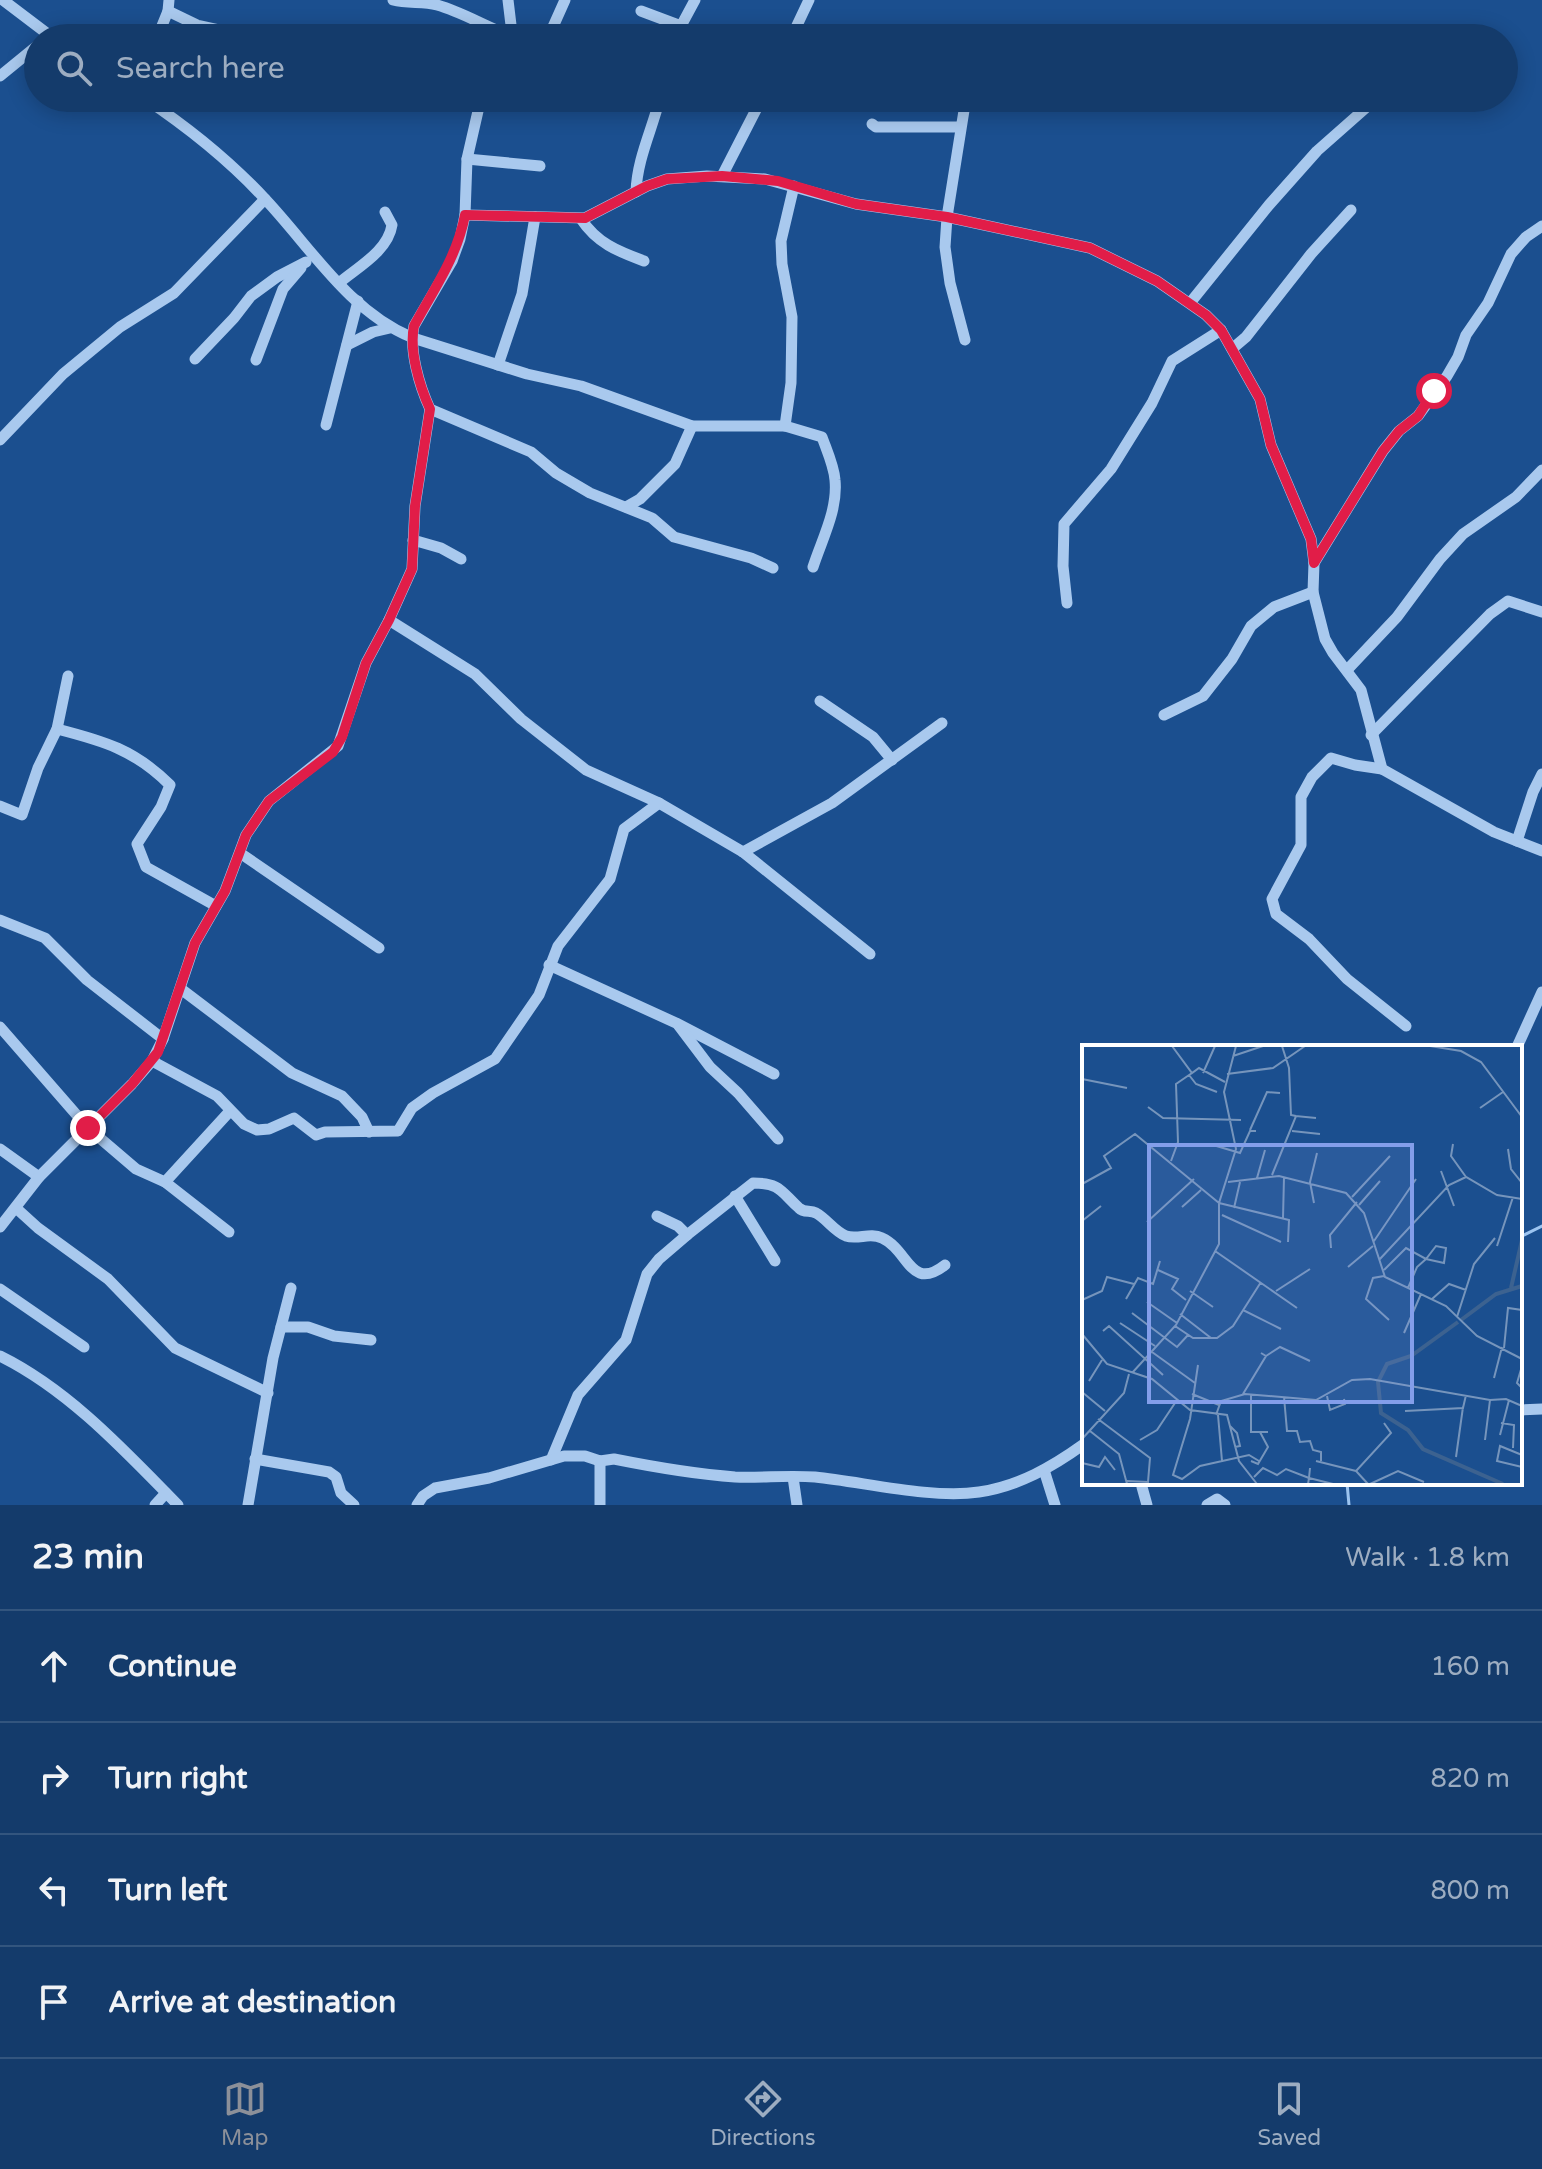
<!DOCTYPE html>
<html lang="en">
<head>
<meta charset="utf-8">
<style>
	body { margin:0; font-family:"Varela Round",sans-serif; background:#1d4271; color:#f1f3f6 }
	.stop { position:absolute; width:24px; height:24px; margin:-18px; border:6px solid #e11d48; border-radius:50%; background:#fff }
	.stop.end { background:#e11d48; border-color:#fff; box-shadow:0 2px 8px #0008 }
	.list { margin:0; padding:0; list-style:none }
	h2 { display:flex; justify-content:space-between; align-items:center; height:104px; margin:0; padding:0 32px; font-size:34px }
	h2 small { font-size:26px; font-weight:400; color:#9dadc1 }
	.list li { display:grid; grid-template-columns:52px 1fr auto; gap:24px; align-items:center; box-sizing:border-box; height:112px; padding:0 32px; border-top:2px solid #33557e }
	.list b { display:block; font-size:30px; white-space:nowrap }
	.list em { font-size:26px; font-style:normal; color:#9dadc1 }
	.icon { flex:none; width:44px; height:44px; fill:none; stroke:currentColor; stroke-width:2; stroke-linecap:round; stroke-linejoin:round }
	.map { position:relative; flex:none; width:1542px; height:1505px; overflow:hidden }
	.search { position:absolute; background:#143b6b; box-shadow:0 4px 20px #0003; left:24px; right:24px; top:24px; height:88px; display:flex; align-items:center; gap:20px; box-sizing:border-box; padding:0 28px; border-radius:44px; color:#9dadc1; font-size:30px }
	.sheet { height:552px; background:#143b6b }
	nav { display:flex; justify-content:space-around; align-items:center; box-sizing:border-box; height:112px; border-top:2px solid #33557e; background:#143b6b; font-size:22px; color:#9dadc1 }
	nav a { display:grid; justify-items:center; gap:4px }
	nav .on { color:#8c9099 }
	.map>svg:first-child { display:block }
</style>
</head>
<body>
<div class="map">
<svg width="1542" height="1505" viewBox="0 0 1542 1505">
	<rect width="100%" height="100%" fill="#1b4f8f"/>
	<g fill="none" stroke-linecap="round" stroke-linejoin="round">
		<g stroke="#9cc4f0" stroke-width="3">
			<polyline points="1520,1237 1542,1226"/>
			<polyline points="1347,1483 1349,1505"/>
		</g>
		<g stroke="#a9c9ee" stroke-width="11">
			<polyline points="3,0 53,38"/>
			<path d="M393,0c15,4 30,1 44,5 22,6 42,18 64,27l6,6"/>
			<polyline points="168,11 197,25 229,32"/>
			<polyline points="641,11 681,26 695,0"/>
			<polyline points="157,38 168,11 169,0"/>
			<polyline points="508,38 511,25 508,0"/>
			<polyline points="548,38 565,0"/>
			<polyline points="676,38 681,26"/>
			<polyline points="791,38 809,0"/>
			<polyline points="0,76 38,45"/>
			<path d="M144,98c45,30 86,63 122,102 45,48 83,111 145,137"/>
			<polyline points="872,124 876,127 960,127"/>
			<polyline points="467,159 540,166"/>
			<polyline points="722,176 762,98"/>
			<path d="M636,192c1,-33 16,-62 24,-94"/>
			<polyline points="465,215 585,218 647,186 667,179 707,176 765,179 856,204 947,217 1090,248 1157,281 1206,315 1221,330 1260,399 1271,445 1311,539 1314,563 1313,592 1325,639 1333,653 1361,690 1382,769 1494,832 1542,851"/>
			<path d="M581,219c16,24 36,32 63,42"/>
			<path d="M339,283c19,-16 49,-32 53,-58l-7,-13"/>
			<polyline points="1190,303 1269,205 1317,151 1377,98"/>
			<path d="M413,338l114,36 54,12 111,40h93l37,11c5,14 12,29 13,43 3,30 -13,59 -22,87"/>
			<polyline points="965,340 950,283 945,247 947,217 966,98"/>
			<polyline points="347,345 373,332 390,328"/>
			<polyline points="1233,348 1246,337 1311,254 1351,210"/>
			<polyline points="195,359 234,318 251,296 277,277 306,262"/>
			<polyline points="256,360 283,289 301,268"/>
			<polyline points="498,365 522,294 535,217"/>
			<polyline points="430,409 531,452 556,473 590,493 652,518 674,537 751,558 773,568"/>
			<polyline points="326,425 358,301"/>
			<polyline points="785,426 791,383 792,317 782,264 781,241 794,186"/>
			<polyline points="0,440 63,374 120,327 174,293 265,199"/>
			<polyline points="626,507 640,499 675,464 692,426"/>
			<polyline points="413,540 441,548 461,559"/>
			<polyline points="1314,563 1383,451 1399,431 1418,416 1447,376 1458,357 1466,335 1488,303 1511,254 1526,237 1542,226"/>
			<polyline points="1067,603 1063,566 1064,524 1111,469 1152,403 1172,361 1221,330"/>
			<polyline points="389,620 475,674 521,719 586,770 659,803 743,852 870,954"/>
			<polyline points="1347,670 1397,617 1440,559 1463,534 1516,497 1542,470"/>
			<polyline points="820,701 873,737 892,760"/>
			<polyline points="1164,715 1203,696 1232,659 1251,626 1274,607 1313,592"/>
			<path d="M57,729c47,12 78,21 113,56l-9,22 -24,37 9,23 70,39"/>
			<polyline points="1371,735 1490,614 1508,601 1542,612"/>
			<polyline points="1382,769 1355,765 1331,758 1312,777 1301,797 1301,845 1272,899 1276,914 1309,939 1347,979 1406,1026"/>
			<polyline points="0,806 22,815 38,768 57,729 68,676"/>
			<polyline points="1517,841 1533,792 1542,774"/>
			<polyline points="743,852 832,803 942,723"/>
			<polyline points="240,853 379,948"/>
			<polyline points="0,920 45,938 87,980 163,1039"/>
			<polyline points="549,965 676,1023 774,1074"/>
			<polyline points="181,989 292,1073 342,1096 362,1117 369,1132"/>
			<polyline points="679,1026 710,1067 738,1093 778,1139"/>
			<polyline points="0,1027 88,1128 136,1169 165,1182 230,1111"/>
			<polyline points="1517,1047 1542,992"/>
			<polyline points="152,1061 217,1096 244,1124 257,1130 269,1129 294,1118 316,1135 325,1132 398,1131 412,1108 433,1093 495,1059 539,995 558,946 610,879 624,829 659,803"/>
			<polyline points="0,1149 39,1177"/>
			<polyline points="165,1182 229,1232"/>
			<polyline points="735,1196 775,1261"/>
			<polyline points="16,1208 38,1228 108,1279 175,1348 268,1393"/>
			<path d="M0,1227l39,-50 93,-93 20,-23 11,-22 32,-96 30,-52 21,-56 23,-34 69,-55 28,-83 23,-43 23,-51 3,-63 15,-97c-11,-24 -21,-59 -16,-83l38,-65 8,-22 5,-24 2,-56 14,-61"/>
			<path d="M687,1235l66,-52c28,0 28,9 46,25 5,5 11,2 17,5 11,6 18,18 30,23 12,4 24,-4 36,2 27,12 28,54 63,27"/>
			<polyline points="0,1289 84,1347"/>
			<polyline points="281,1327 308,1327 334,1336 371,1340"/>
			<path d="M0,1356c69,34 125,95 178,149"/>
			<polyline points="1520,1410 1542,1409"/>
			<polyline points="255,1459 329,1472 336,1477 341,1493 354,1505"/>
			<polyline points="551,1460 578,1395 626,1340 647,1274 659,1259 687,1235 678,1226 657,1216"/>
			<polyline points="1044,1470 1055,1505"/>
			<polyline points="793,1477 797,1505"/>
			<polyline points="1142,1487 1147,1505"/>
			<polyline points="155,1505 166,1493"/>
			<polyline points="248,1505 273,1358 291,1288"/>
			<path d="M417,1505l6,-9 12,-8 54,-10 75,-22h21l15,5 14,-2c40,8 80,15 121,18 27,1 53,-2 80,0 49,5 116,22 164,15 40,-6 73,-25 105,-48"/>
			<polyline points="600,1505 600,1461"/>
			<polyline points="1207,1505 1217,1499 1225,1505"/>
		</g>
	</g>
	<g fill="none" stroke-linecap="round" stroke-linejoin="round">
		<path stroke="#e11d48" stroke-width="10" d="M88,1128l44,-44 26,-32 37,-109 30,-52 21,-56 23,-34 64,-49 9,-15 24,-74 23,-43 23,-51 3,-63 15,-97c-11,-24 -21,-59 -16,-83 20,-37 43,-69 51,-111l120,3 62,-32 20,-7 55,-3 56,5 78,23 91,13 143,31 67,33 49,34 15,15 39,69 11,46 40,94 3,24 69,-112 16,-20 19,-15 16,-25"/>
	</g>
	<g transform="translate(1082 1045)">
		<rect width="440" height="440" fill="#1b4f8f"/>
		<path fill="none" stroke="#3c6290" stroke-width="4" d="M429,243l11,-48M379,275l35,-26 26,-8M376,277l-47,34 -24,8 -9,18 3,31 27,17 15,19 80,35"/>
		<path fill="none" stroke="#7695bc" stroke-width="2" d="M90,1l20,27 7,-5 26,14M200,1l7,22 2,47 5,1M348,1l31,5 20,11 41,55M151,11l30,-10M121,28l12,-27M145,29l46,-6 32,-22M107,30l7,9 21,8M0,34l45,9M66,62l15,11 78,2M398,63l23,-16M168,85l17,-38 13,1M210,86l28,3M371,99l-2,12 15,21M131,100l27,8 10,-22h6M426,104l3,20 11,14M89,116l7,-19 -2,-58 16,-11M359,126l13,35M190,130l24,-59 20,2M175,133l8,-28M146,137l51,-6 67,17 18,20 21,64 61,29 31,30 45,23M0,139l29,-16 -7,-12 31,-22 84,69M270,152l38,-41M137,158l70,17 -1,22M232,158l-4,-21 7,-29M277,160l21,-24M100,162l19,-17M152,163l6,-26M140,170l59,27M201,173l1,-41M0,176l19,-15M65,177l47,-43M292,196l42,-62M415,201l16,-49M249,203l-1,-13 27,-33M133,206l82,57M297,215l70,-75 17,-8 31,18 25,4M266,222l25,-21M76,225l20,9 -6,10 14,11M302,225l22,-22 20,11 18,4 2,-15 -10,-2 -10,13 -9,8 -9,21M302,231l-11,2 -7,21 23,21M108,246l23,16M194,246l34,-22M44,254l12,-21 15,6 7,-23M350,254l17,-15 17,6M0,255l20,-9 5,-14 27,7M65,257l30,21M161,265l38,19M50,268l45,34 11,-12M98,269l31,24M375,272l17,-53 21,-26M38,278l35,23M93,281l18,12h24l16,-12 28,-44M21,286l6,-5 54,49M322,288l17,-39M0,289l25,30 45,15 38,31 37,5 12,46 18,23M422,303l4,-40 14,2M70,307l43,31M184,311l14,-9 30,14M116,320l-8,54 -17,56 9,4 18,-13 49,-11 10,6M440,321l-5,17 5,5M50,328l44,-48 43,-81v-41l17,-54 -12,-57 12,-46M412,333l8,-31M7,336l13,-21M0,347l23,19M110,349l27,11M161,349l23,-38 -5,-3M169,350v37h17M245,351l3,14 15,-6 -1,-5M202,352l3,34h10l3,11 10,-1 3,9 8,2v9M323,366l58,-3 3,-13M134,370l5,-14 24,-7 71,6 36,-20 18,-1 120,21 16,-1 16,7M136,370l4,46M16,374l52,39 -2,24 -21,-1M419,378l13,2 -1,23M148,381l7,7 3,13 -5,1M8,386l29,23 8,30M418,390l9,-35M0,394l42,-46 5,-19M58,395l17,-10 20,-30M403,395l5,-40M440,410l-22,-9 -3,15 25,6M374,412l7,-50M169,416l7,3 10,-17 -8,-15M234,416l40,10M0,418l17,4 6,-10 10,13M228,423l-1,10 24,6M172,432l9,-9 14,7 9,-6 23,9 -1,6M286,439l-12,-13 35,-38 -7,-10M288,439l28,-13 26,11"/>
		<path fill="#839eea" fill-opacity="0.15" stroke="#839eea" stroke-width="4" d="M67,100h263v257h-263z"/>
		<rect width="440" height="440" fill="none" stroke="#fff" stroke-width="4"/>
	</g>
</svg>
<div class="stop" style="left:1434px;top:391px"></div>
<div class="stop end" style="left:88px;top:1128px"></div>
<div class="search"><svg class="icon" aria-label="search" viewBox="0 0 24 24"><circle cx="10" cy="10" r="6"/><path d="M15 15l6 6"/></svg>Search here</div>
</div>
<section class="sheet">
<h2>23 min<small>Walk · 1.8 km</small></h2>
<ul class="list">
<li><svg class="icon" aria-label="ahead" viewBox="0 0 24 24"><path d="M12 20V5M6 11l6-6 6 6"/></svg><div><b>Continue</b></div><em>160 m</em></li>
<li><svg class="icon" aria-label="right" viewBox="0 0 24 24"><path d="M7 20v-9h11M14 6l5 5-5 5"/></svg><div><b>Turn right</b></div><em>820 m</em></li>
<li><svg class="icon" aria-label="left" viewBox="0 0 24 24"><path d="M17 20v-9H6M10 6l-5 5 5 5"/></svg><div><b>Turn left</b></div><em>800 m</em></li>
<li><svg class="icon" aria-label="arrive" viewBox="0 0 24 24"><path d="M6 21V4h12l-3 4 3 4H6"/></svg><div><b>Arrive at destination</b></div></li>
</ul>
</section>
<nav>
<a class="on"><svg class="icon" aria-label="map" viewBox="0 0 24 24"><path d="M3 6l6-2 6 2 6-2v14l-6 2-6-2-6 2zM9 4v14M15 6v14"/></svg>Map</a>
<a><svg class="icon" aria-label="directions" viewBox="0 0 24 24"><path d="M12 3l9 9-9 9-9-9zM9 14v-3h6M13 9l2 2-2 2"/></svg>Directions</a>
<a><svg class="icon" aria-label="saved" viewBox="0 0 24 24"><path d="M7 4h10v16l-5-4-5 4z"/></svg>Saved</a>
</nav>
</body>
</html>
